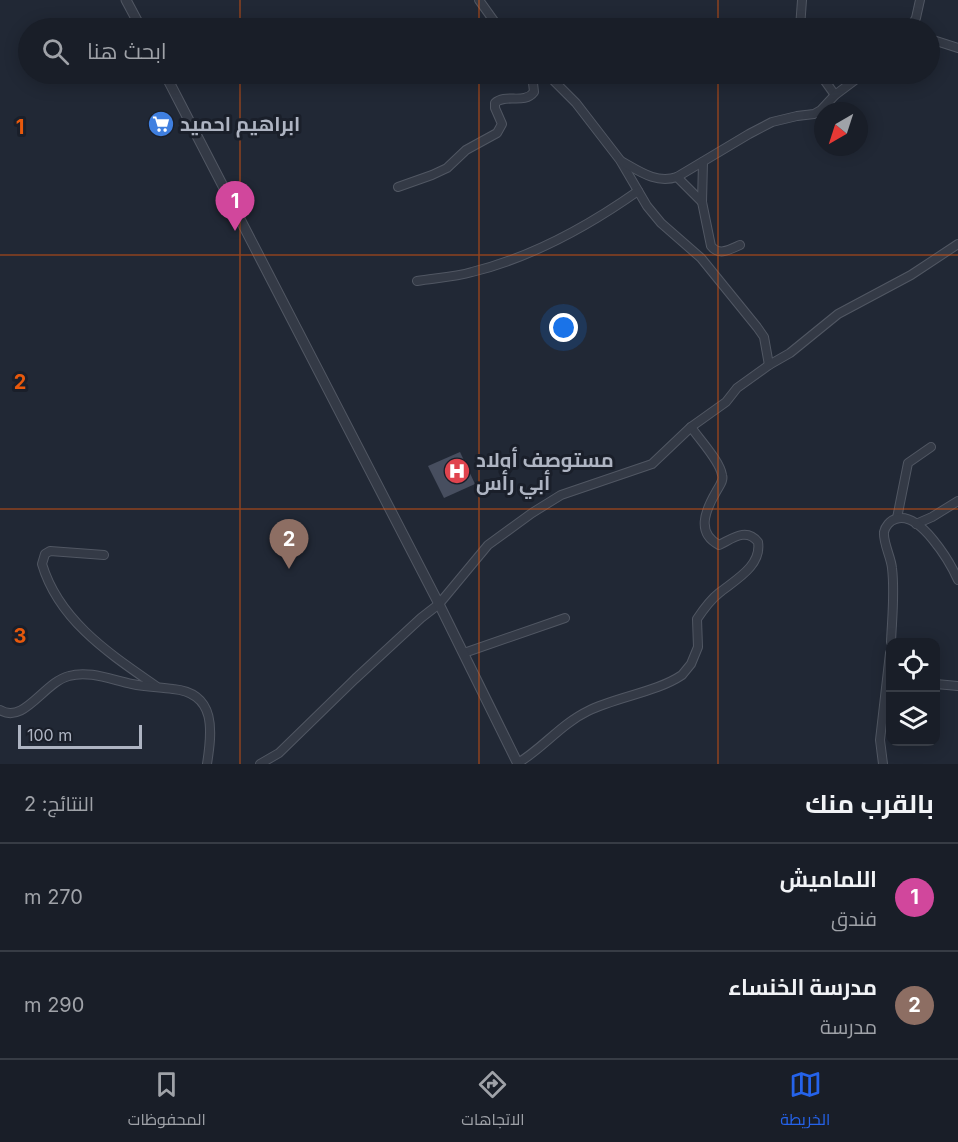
<!DOCTYPE html>
<html lang="ar">
<head>
<meta charset="utf-8">
<style>
	body { margin:0; font-family:Inter,Cairo,sans-serif; background:#262b34; color:#f1f3f6; direction:rtl }
	.controls { position:absolute; right:18px; bottom:18px; display:grid; overflow:hidden; border-radius:12px; box-shadow:0 3px 15px #0003 }
	.controls button { width:54px; height:54px; display:grid; place-items:center; padding:0; border:0; border-bottom:2px solid #373c45; background:#191e28; color:#f1f3f6; font:30px sans-serif }
	.compass { position:absolute; left:814px; top:102px; width:54px; height:54px; border-radius:50%; background:#191e28; box-shadow:0 3px 15px #0003; rotate:219deg }
	.scale { position:absolute; left:18px; bottom:15px; width:124px; box-sizing:border-box; padding-left:6px; border:3px solid #aeb4c2; border-top:0; font-size:16px; line-height:21px; white-space:nowrap; color:#aeb4c2; -webkit-text-stroke:4px #1a1f2a; paint-order:stroke }
	.you { position:absolute; left:564px; top:328px; width:21px; height:21px; margin:-15px; border:4px solid #fff; border-radius:50%; background:#1a73e8; box-shadow:0 0 0 9px #1a73e833 }
	.badge { display:grid; place-items:center; width:39px; height:39px; border-radius:50%; background:#2563eb; color:#fff; font-size:20px; font-weight:700 }
	.pin { position:absolute; translate:-50% -50px; filter:drop-shadow(0 2px 3px #0008) }
	.pin::after { content:''; position:absolute; top:32px; width:21px; height:18px; background:inherit; clip-path:polygon(0 0,100% 0,50% 100%) }
	.list { margin:0; padding:0; list-style:none }
	h2 { display:flex; justify-content:space-between; align-items:center; height:78px; margin:0; padding:0 24px; font-size:26px }
	h2 small { font-size:20px; font-weight:400; color:#9fa2a8 }
	.list li { display:grid; grid-template-columns:39px 1fr auto; gap:18px; align-items:center; box-sizing:border-box; height:108px; padding:0 24px; border-top:2px solid #373c45 }
	.list b { display:block; font-size:22px; white-space:nowrap }
	.list p { margin:0; font-size:20px; white-space:nowrap; color:#9fa2a8 }
	.list em { font-size:20px; font-style:normal; color:#9fa2a8 }
	.icon { flex:none; width:33px; height:33px; fill:none; stroke:currentColor; stroke-width:2; stroke-linecap:round; stroke-linejoin:round }
	.map { position:relative; flex:none; width:958px; height:764px; overflow:hidden; direction:ltr }
	.search { position:absolute; background:#191e28; box-shadow:0 3px 15px #0003; left:18px; right:18px; top:18px; height:66px; display:flex; align-items:center; gap:15px; box-sizing:border-box; padding:0 21px; border-radius:33px; color:#9fa2a8; font-size:22px }
	.sheet { height:294px; background:#191e28 }
	nav { display:flex; justify-content:space-around; align-items:center; box-sizing:border-box; height:84px; border-top:2px solid #373c45; background:#191e28; font-size:16px; color:#9fa2a8 }
	nav a { display:grid; justify-items:center; gap:3px }
	nav .on { color:#2563eb }
	.map>svg:first-child { display:block }
</style>
</head>
<body>
<div class="map">
<svg width="958" height="764" viewBox="0 0 958 764">
	<rect width="100%" height="100%" fill="#212835"/>
	<polygon fill="#474e5f" points="460,452 475,484 444,498 428,466"/>
	<g fill="none" stroke-linecap="round" stroke-linejoin="round">
		<g stroke="#515763" stroke-width="10">
			<g id="minor">
				<polyline points="479,0 499,28"/>
				<polyline points="800,28 802,0"/>
				<polyline points="910,28 916,18 920,0"/>
				<polyline points="930,39 958,48"/>
				<polyline points="547,74 576,103 620,160 647,206 661,223 701,258 757,327 764,337 769,365"/>
				<polyline points="820,74 835,95"/>
				<polyline points="859,77 879,74"/>
				<path d="M621,161c18,10 35,23 56,16l72,-43 23,-12 25,-6 17,-2 7,-4 14,-15 28,-21"/>
				<path d="M703,162l-1,40 9,44c8,10 18,4 29,-1"/>
				<polyline points="677,177 702,202"/>
				<path d="M398,187l34,-12 15,-7 19,-18 31,-17 5,-9 -7,-16v-5c11,-10 29,2 39,-11l-2,-18"/>
				<path d="M417,281c19,-3 38,-4 55,-9 61,-15 115,-45 166,-81"/>
				<polyline points="897,518 908,463 931,447"/>
				<polyline points="916,524 932,517 958,501"/>
				<path d="M104,555l-54,-4 -5,3 -3,10c17,57 68,90 114,122"/>
				<path d="M891,642c1,-24 4,-49 1,-74 -1,-11 -9,-25 -8,-36 1,-5 6,-12 12,-13 24,-8 54,43 62,61"/>
				<polyline points="464,653 565,618"/>
				<polyline points="936,684 958,686"/>
				<path d="M0,710c24,15 44,-28 69,-34 20,-6 43,4 63,8 14,3 28,3 41,5 44,4 39,43 34,75"/>
				<path d="M518,763c25,-15 43,-39 70,-52 28,-14 69,-19 94,-36l9,-11 7,-17 -1,-28c6,-9 13,-19 22,-26 16,-13 43,-27 39,-51 -12,-15 -26,-3 -39,3 -23,-12 -14,-34 -3,-53 3,-6 8,-11 6,-17 -2,-14 -23,-36 -31,-48"/>
				<polyline points="260,764 279,753 355,679 421,618 439,604 488,545 532,513 561,495 652,464 691,427 726,402 737,388 769,365 790,353 838,314 911,275 958,244"/>
				<polyline points="883,764 880,740 890,653"/>
			</g>
		</g>
		<g stroke="#515763" stroke-width="11">
			<g id="tertiary">
				<polyline points="126,0 141,28"/>
				<polyline points="165,74 439,604 518,764"/>
			</g>
		</g>
		<use href="#minor" stroke="#343a46" stroke-width="8"/>
		<use href="#tertiary" stroke="#343a46" stroke-width="9"/>
	</g>
	<path fill="none" stroke="#e8590c" stroke-width="1.5" stroke-opacity="0.55" d="M240,0v28M479,0v28M718,0v28M240,74v690M479,74v690M718,74v690M0,255h958M0,509h958"/>
	<defs>
		<g id="supermarket-disc" transform="scale(1.35)"><circle r="9.5" fill="#3f7fe0" stroke="#1a1f2a"/><path d="M-6-5.5h2.5l.6 2H6L4.5 2H-2.5L-4.4-4H-6ZM-1.5 3.2a1.3 1.3 0 1 0 .1 0ZM3 3.2a1.3 1.3 0 1 0 .1 0Z" fill="#fff"/></g>
		<g id="hospital-disc" transform="scale(1.35)"><circle r="9.5" fill="#e0444e" stroke="#1a1f2a"/><path d="M-5-5h3v3.5h4V-5h3V5h-3V1.5h-4V5h-3Z" fill="#fff"/></g>
	</defs>
	<g fill-rule="evenodd">
		<use href="#supermarket-disc" x="161" y="124"/>
		<use href="#hospital-disc" x="457" y="471"/>
	</g>
	<g text-anchor="middle" stroke-width="6" stroke-linejoin="round" paint-order="stroke">
		<g font-size="20" font-weight="bold" fill="#aeb4c2" stroke="#1a1f2a" text-anchor="start">
			<text x="180" y="131">ابراهيم احميد</text>
			<text x="476" y="467">مستوصف أولاد<tspan x="476" dy="23">أبي رأس</tspan></text>
		</g>
	</g>
	<g font-size="20" text-anchor="middle" font-weight="bold" fill="#e8590c" stroke="#1a1f2a" stroke-width="6" stroke-linejoin="round" paint-order="stroke">
		<text x="20" y="134">1</text>
		<text x="20" y="389">2</text>
		<text x="20" y="643">3</text>
	</g>
</svg>
<div class="controls">
<button><svg class="icon" aria-label="locate" viewBox="0 0 24 24"><circle cx="12" cy="12" r="6"/><path d="M12 2v4M12 18v4M2 12h4M18 12h4"/></svg></button>
<button><svg class="icon" aria-label="layers" viewBox="0 0 24 24"><path d="M12 4l9 5-9 5-9-5zM3 14l9 5 9-5"/></svg></button>
</div>
<svg class="compass" viewBox="-18 -18 36 36"><path d="M0-13l5 13h-10z" fill="#e53935"/><path d="M0 13l5-13h-10z" fill="#9fa2a8"/></svg>
<div class="scale">100 m</div>
<div class="you"></div>
<div class="pin badge" style="left:235px;top:231px;background:#d1479c">1</div>
<div class="pin badge" style="left:289px;top:569px;background:#8d6e63">2</div>
<div class="search"><svg class="icon" aria-label="search" viewBox="0 0 24 24"><circle cx="10" cy="10" r="6"/><path d="M15 15l6 6"/></svg>ابحث هنا</div>
</div>
<section class="sheet">
<h2>بالقرب منك<small>النتائج: 2</small></h2>
<ul class="list">
<li><span class="badge" style="background:#d1479c">1</span><div><b>اللماميش</b><p>فندق</p></div><em>270 m</em></li>
<li><span class="badge" style="background:#8d6e63">2</span><div><b>مدرسة الخنساء</b><p>مدرسة</p></div><em>290 m</em></li>
</ul>
</section>
<nav>
<a class="on"><svg class="icon" aria-label="map" viewBox="0 0 24 24"><path d="M3 6l6-2 6 2 6-2v14l-6 2-6-2-6 2zM9 4v14M15 6v14"/></svg>الخريطة</a>
<a><svg class="icon" aria-label="directions" viewBox="0 0 24 24"><path d="M12 3l9 9-9 9-9-9zM9 14v-3h6M13 9l2 2-2 2"/></svg>الاتجاهات</a>
<a><svg class="icon" aria-label="saved" viewBox="0 0 24 24"><path d="M7 4h10v16l-5-4-5 4z"/></svg>المحفوظات</a>
</nav>
</body>
</html>
